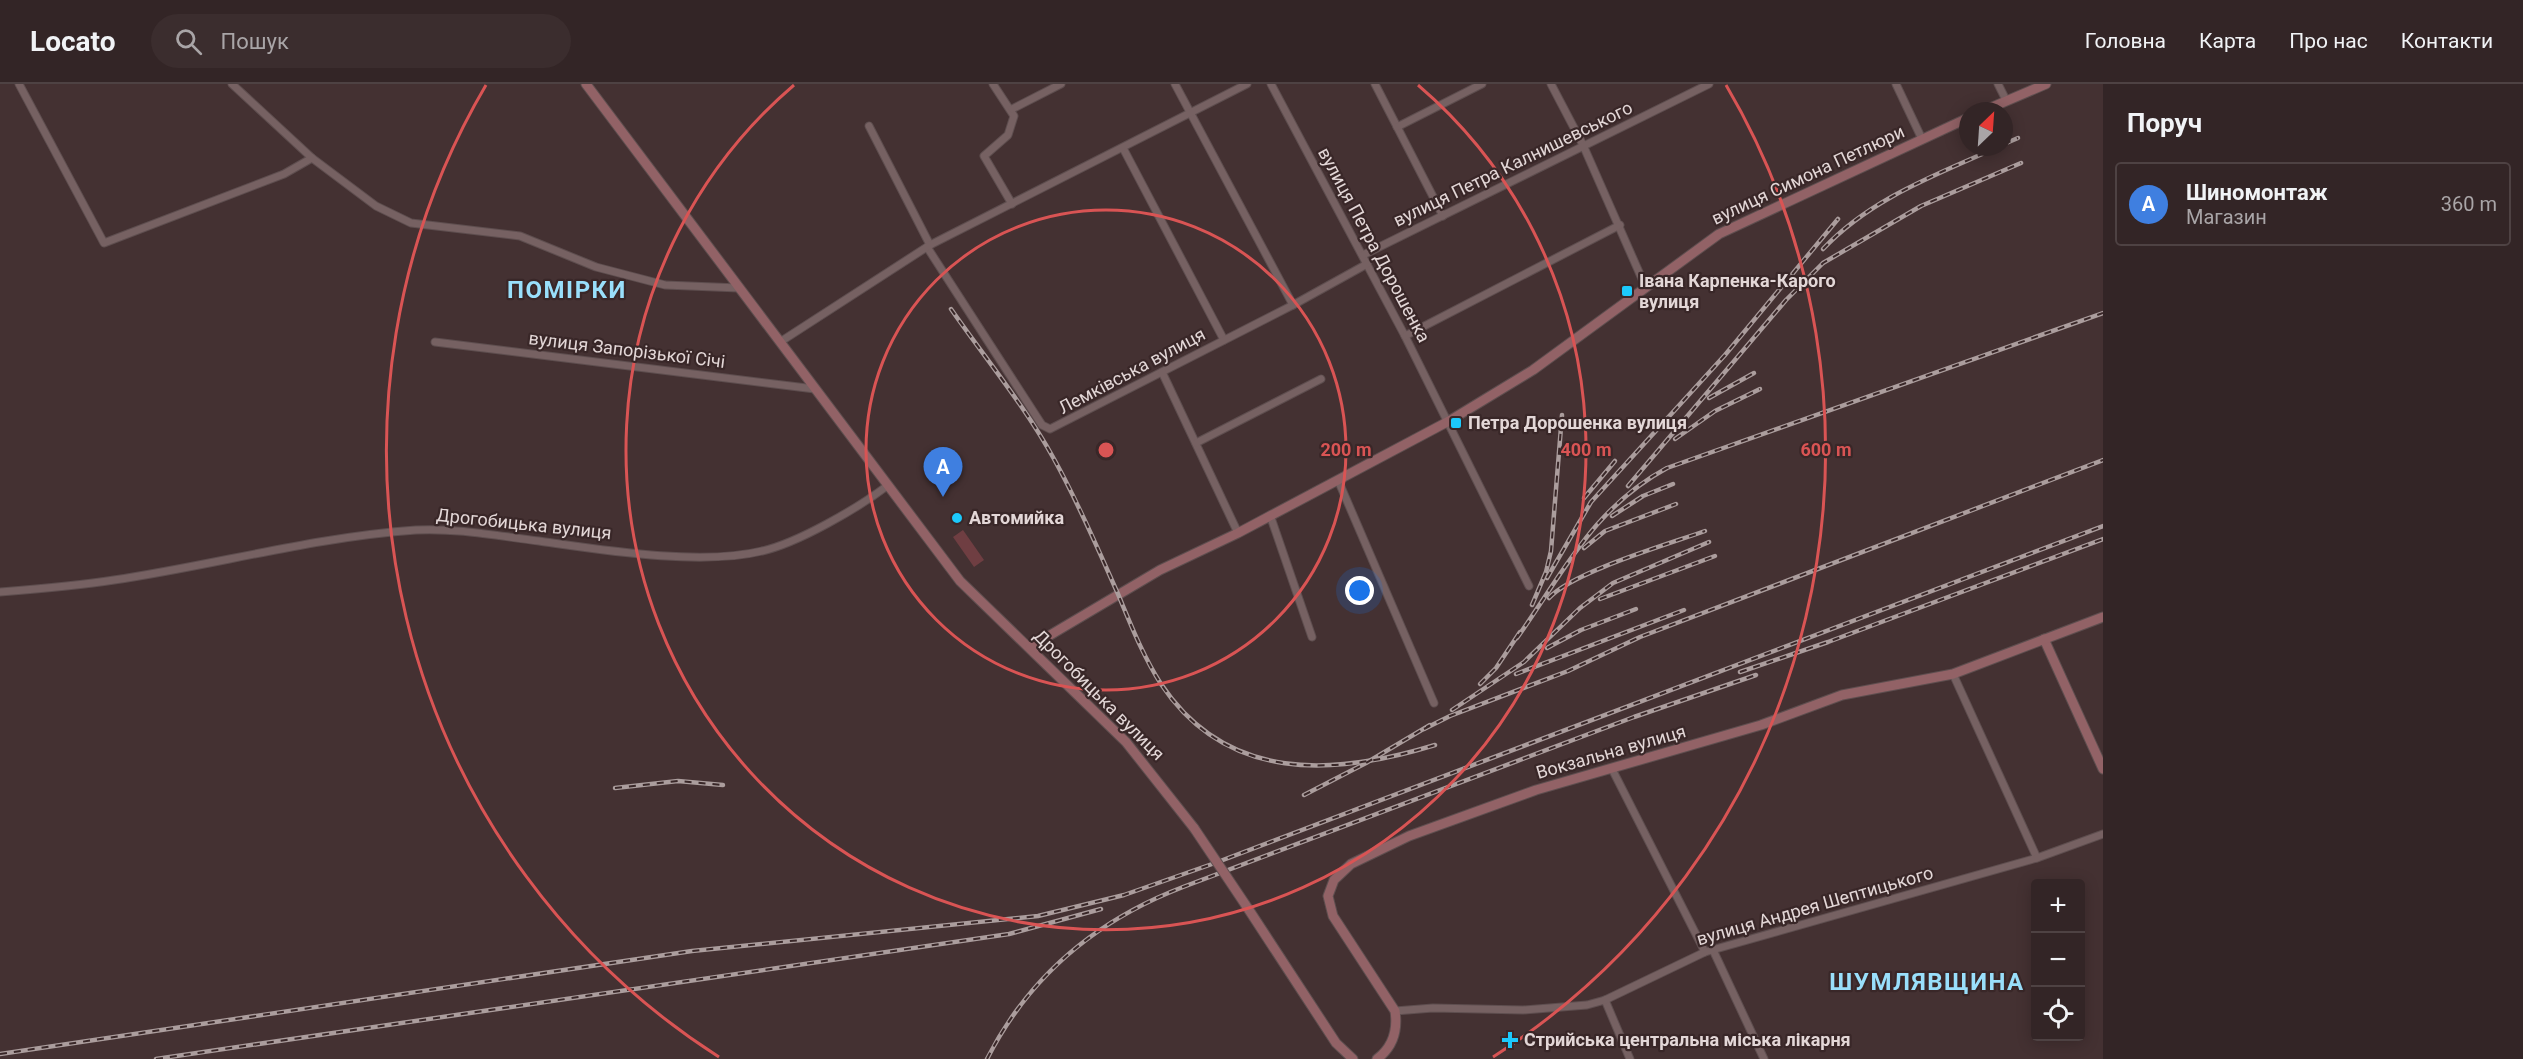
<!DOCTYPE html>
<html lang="uk">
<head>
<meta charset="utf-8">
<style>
	body { margin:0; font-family:Roboto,sans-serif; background:#3b2d2e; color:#f1f3f6 }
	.controls { position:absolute; right:18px; bottom:18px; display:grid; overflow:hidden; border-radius:6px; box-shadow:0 3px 15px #0003 }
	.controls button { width:54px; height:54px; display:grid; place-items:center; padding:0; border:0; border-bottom:2px solid #4e4243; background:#332526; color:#f1f3f6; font:30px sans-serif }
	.compass { position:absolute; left:1959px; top:18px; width:54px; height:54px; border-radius:50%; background:#332526; box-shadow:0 3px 15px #0003; rotate:25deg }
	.you { position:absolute; left:1360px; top:507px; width:21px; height:21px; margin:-15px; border:4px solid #fff; border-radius:50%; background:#1a73e8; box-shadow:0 0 0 9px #1a73e833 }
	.badge { display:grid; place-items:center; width:39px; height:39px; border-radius:50%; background:#ea580c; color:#fff; font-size:20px; font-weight:700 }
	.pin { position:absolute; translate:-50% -50px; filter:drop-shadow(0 2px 3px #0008) }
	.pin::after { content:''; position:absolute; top:32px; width:21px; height:18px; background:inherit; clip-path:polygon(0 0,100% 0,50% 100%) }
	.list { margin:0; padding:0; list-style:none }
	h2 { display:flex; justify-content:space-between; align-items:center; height:78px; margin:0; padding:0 24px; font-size:26px }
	h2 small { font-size:20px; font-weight:400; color:#a9a5a7 }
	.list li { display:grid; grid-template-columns:39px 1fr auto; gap:18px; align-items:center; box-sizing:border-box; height:84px; margin:0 12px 12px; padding:0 12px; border:2px solid #4e4243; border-radius:6px }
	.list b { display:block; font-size:22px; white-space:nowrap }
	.list p { margin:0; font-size:20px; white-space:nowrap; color:#a9a5a7 }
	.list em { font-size:20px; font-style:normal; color:#a9a5a7 }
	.icon { flex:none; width:33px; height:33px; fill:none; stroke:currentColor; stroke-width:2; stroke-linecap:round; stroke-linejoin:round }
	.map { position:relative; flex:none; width:2103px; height:975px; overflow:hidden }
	header { display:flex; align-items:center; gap:36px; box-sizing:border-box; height:84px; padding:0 30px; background:#332526; border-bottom:2px solid #4e4243 }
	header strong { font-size:28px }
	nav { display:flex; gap:33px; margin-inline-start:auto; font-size:21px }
	.search { width:420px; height:54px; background:#3b2d2e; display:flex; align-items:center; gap:15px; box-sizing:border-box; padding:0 21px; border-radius:33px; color:#a9a5a7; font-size:22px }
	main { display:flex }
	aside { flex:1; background:#332526 }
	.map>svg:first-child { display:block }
</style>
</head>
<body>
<header>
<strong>Locato</strong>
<div class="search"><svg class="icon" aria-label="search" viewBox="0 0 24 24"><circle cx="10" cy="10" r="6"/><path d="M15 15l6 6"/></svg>Пошук</div>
<nav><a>Головна</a><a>Карта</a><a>Про нас</a><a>Контакти</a></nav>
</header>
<main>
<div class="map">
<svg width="2103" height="975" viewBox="0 0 2103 975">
	<rect width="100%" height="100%" fill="#443132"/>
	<polygon fill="#6f3e42" points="963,446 984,476 974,483 953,453"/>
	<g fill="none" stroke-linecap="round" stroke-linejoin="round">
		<g stroke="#5e4e4f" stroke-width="9">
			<g id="street">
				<polyline points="19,0 104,159 284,90 312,74"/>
				<polyline points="232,0 312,74 376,122 411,139 520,152 596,183 665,201 739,204"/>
				<polyline points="993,0 1014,32 1008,51 984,72 1012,120"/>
				<polyline points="1175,0 1293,221"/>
				<polyline points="1271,0 1405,252 1529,502"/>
				<polyline points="1375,0 1443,132"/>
				<polyline points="1551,0 1583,61 1646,204"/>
				<polyline points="1896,0 1922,55"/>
				<polyline points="1998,0 2006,16"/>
				<polyline points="1012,25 1061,0"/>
				<polyline points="869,42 930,161"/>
				<polyline points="1397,43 1482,0"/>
				<polyline points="1123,64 1224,256"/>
				<polyline points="927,163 1042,341 1050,345 1293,221 1367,180"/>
				<polyline points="1363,171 1709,0"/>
				<polyline points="1405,252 1620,141"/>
				<polyline points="435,258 815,305"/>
				<polyline points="780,258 930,161 1247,0"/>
				<polyline points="1162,288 1238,449"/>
				<polyline points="1196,359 1321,295"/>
				<polyline points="1338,396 1434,619"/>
				<polyline points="1270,431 1312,553"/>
				<path d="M0,508c38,-3 76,-6 114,-12 101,-15 200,-43 302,-50 42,-2 82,6 123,11 64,9 162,25 223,10 36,-8 96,-43 125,-65"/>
				<polyline points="1953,590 2037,774"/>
				<polyline points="1612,685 1705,868"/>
				<polyline points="1713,866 1764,975"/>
				<polyline points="1605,916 1630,975"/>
				<polyline points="1395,927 1433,924 1523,926 1587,921 1605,916 1705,868 2037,774 2103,750"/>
			</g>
		</g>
		<g stroke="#5e4e4f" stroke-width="11">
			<g id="secondary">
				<polyline points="586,0 960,497 1126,658 1194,744"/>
				<polyline points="1983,27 2046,0"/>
				<polyline points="2044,555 2103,685"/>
				<polyline points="1030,563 1160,486 1238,449 1449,337 1533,286 1719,150 1968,34"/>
				<polyline points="1249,826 1336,959 1353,975"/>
				<path d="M1377,975c16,-12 21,-28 18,-48l-62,-95 -5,-20 6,-16 17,-16 58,-28 127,-46 225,-65 81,-30 111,-21 150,-57"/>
			</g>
		</g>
		<use href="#street" stroke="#766162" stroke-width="7"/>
		<use href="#secondary" stroke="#926266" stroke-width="9"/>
		<g stroke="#ab9d9d" stroke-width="4.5">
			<g id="rail">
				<polyline points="2004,60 2018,54"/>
				<path d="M1823,165c48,-51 113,-74 175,-102"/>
				<path d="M951,225c34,49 74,97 103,150 24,43 44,90 64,135 13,31 25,62 43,90 66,99 173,92 274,61"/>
				<polyline points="1709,314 1754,289"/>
				<polyline points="1675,355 1715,327 1760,305"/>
				<polyline points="1628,402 1786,216 1823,179 1921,122 2021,79"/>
				<polyline points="1584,414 1615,377"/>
				<polyline points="1612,432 1643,412 1673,400"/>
				<polyline points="1584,464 1605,447 1676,420"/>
				<polyline points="1547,494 1591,418 1725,271 1838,135"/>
				<path d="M1549,514c23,-26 120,-54 156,-67"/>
				<polyline points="1600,515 1715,472"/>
				<polyline points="1532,521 1546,488 1551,467 1562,331"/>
				<path d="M1517,554c47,-66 76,-130 150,-170l436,-155"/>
				<polyline points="1547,564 1581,546 1636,525"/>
				<polyline points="1740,588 1828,558 2103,455"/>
				<polyline points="1516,590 1684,526"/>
				<polyline points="1480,600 1496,584 1520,548"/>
				<polyline points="1452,626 1524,578 1580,524 1613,499 1709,458"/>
				<polyline points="1424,645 1450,632 1568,587 1640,553 2103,376"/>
				<polyline points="615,704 678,697 723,701"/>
				<polyline points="1304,711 1366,679 1430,641"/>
				<polyline points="0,970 692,867 1038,832 1124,811 1215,779 2103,442"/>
				<polyline points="156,975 1009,850 1101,825"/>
				<path d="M987,975c42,-83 110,-139 196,-172l451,-170 122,-42"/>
			</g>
		</g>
		<use href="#rail" stroke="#392728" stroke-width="2" stroke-dasharray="7" stroke-linecap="butt"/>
		<g stroke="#5e4e4f" stroke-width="11" stroke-linecap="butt">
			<polyline id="secondary-bridge" points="1194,744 1249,826"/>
		</g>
		<use href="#secondary-bridge" stroke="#926266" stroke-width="9"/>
	</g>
	<g fill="none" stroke="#d95454" stroke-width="3">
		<circle cx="1106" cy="366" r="240"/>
		<path d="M1418 1A480 480 0 1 1 794 1"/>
		<path d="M719 973A720 720 0 0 1 486 1M1726 1A720 720 0 0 1 1493 973"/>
	</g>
	<g fill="#1cc9fc" stroke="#392728" stroke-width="2">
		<rect x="1621" y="201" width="12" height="12" rx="3"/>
		<rect x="1450" y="333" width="12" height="12" rx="3"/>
		<circle cx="957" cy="434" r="6"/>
		<path d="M1507 947h6v6h6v6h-6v6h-6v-6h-6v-6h6z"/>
	</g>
	<g text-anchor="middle" stroke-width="4.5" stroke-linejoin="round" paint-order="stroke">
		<g font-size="18" fill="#e3d7d7" stroke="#392728">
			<text transform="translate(1513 80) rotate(-26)" y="6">вулиця Петра Калнишевського</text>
			<text transform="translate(1808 91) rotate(-25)" y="6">вулиця Симона Петлюри</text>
			<text transform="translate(1374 161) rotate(62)" y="6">вулиця Петра Дорошенка</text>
			<text transform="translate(627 266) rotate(7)" y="6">вулиця Запорізької Січі</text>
			<text transform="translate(1132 287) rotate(-28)" y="6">Лемківська вулиця</text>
			<text transform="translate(524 440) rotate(6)" y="6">Дрогобицька вулиця</text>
			<text transform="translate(1099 611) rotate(45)" y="6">Дрогобицька вулиця</text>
			<text transform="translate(1611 668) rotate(-16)" y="6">Вокзальна вулиця</text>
			<text transform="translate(1815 822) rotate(-16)" y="6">вулиця Андрея Шептицького</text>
		</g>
		<g font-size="18" font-weight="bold" fill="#e3d7d7" stroke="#392728" text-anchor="start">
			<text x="1639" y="203">Івана Карпенка-Карого<tspan x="1639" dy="21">вулиця</tspan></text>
			<text x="1468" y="345">Петра Дорошенка вулиця</text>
			<text x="969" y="440">Автомийка</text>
			<text x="1524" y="962">Стрийська центральна міська лікарня</text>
		</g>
		<g font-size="24" font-weight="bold" letter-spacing="1.5" fill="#99dffb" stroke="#392728">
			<text x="567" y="214">ПОМІРКИ</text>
			<text x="1927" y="906">ШУМЛЯВЩИНА</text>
		</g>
	</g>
	<circle cx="1106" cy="366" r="9" fill="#d95454" stroke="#392728" stroke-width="3"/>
	<g font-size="18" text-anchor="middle" font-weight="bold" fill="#d95454" stroke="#392728" stroke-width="4.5" stroke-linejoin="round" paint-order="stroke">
		<text x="1346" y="372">200 m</text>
		<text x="1586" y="372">400 m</text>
		<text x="1826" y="372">600 m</text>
	</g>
</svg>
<div class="controls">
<button>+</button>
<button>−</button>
<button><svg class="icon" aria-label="locate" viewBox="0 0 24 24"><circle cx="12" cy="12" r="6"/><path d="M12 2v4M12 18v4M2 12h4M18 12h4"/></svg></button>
</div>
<svg class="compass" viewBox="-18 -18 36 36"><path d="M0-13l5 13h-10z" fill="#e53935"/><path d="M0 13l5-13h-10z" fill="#a9a5a7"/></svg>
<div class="you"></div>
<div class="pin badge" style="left:943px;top:413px;background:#3f7fe0">A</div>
</div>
<aside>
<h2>Поруч<small></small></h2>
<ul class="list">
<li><span class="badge" style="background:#3f7fe0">A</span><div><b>Шиномонтаж</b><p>Магазин</p></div><em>360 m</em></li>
</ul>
</aside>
</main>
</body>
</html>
